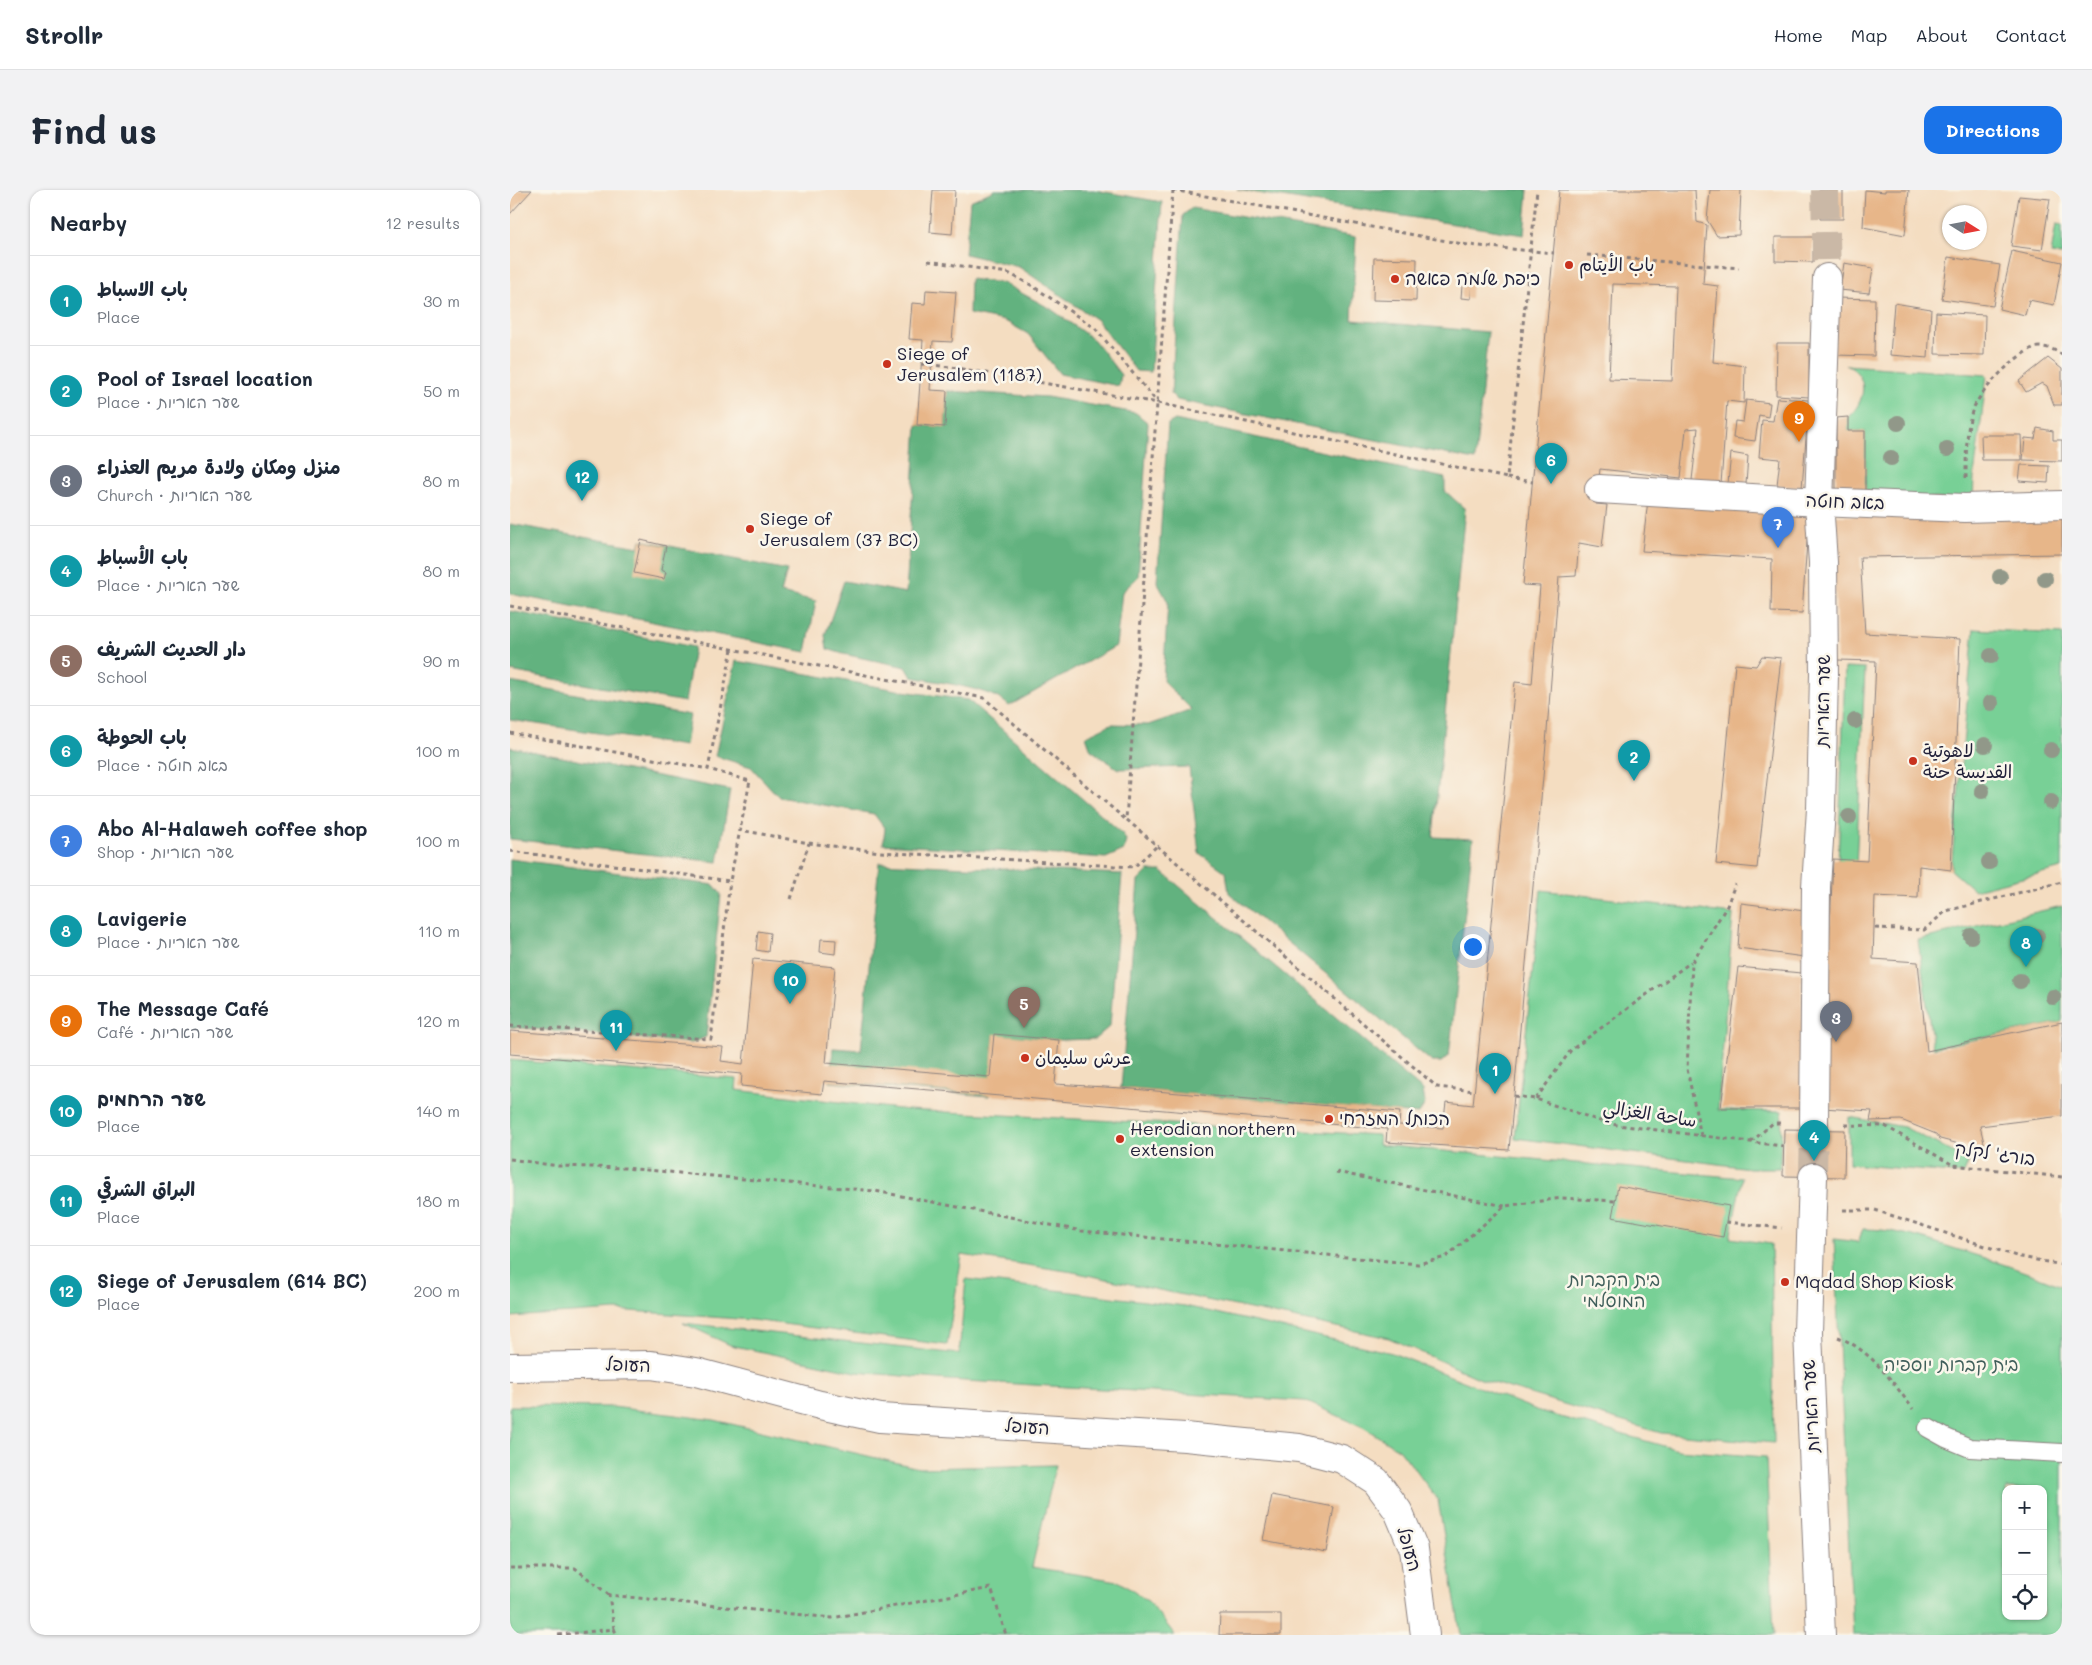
<!DOCTYPE html>
<html lang="en">
<head>
<meta charset="utf-8">
<style>
	body { margin:0; font-family:Mali,"Playpen Sans Arabic","Playpen Sans Hebrew",sans-serif; background:#f2f2f3; color:#1f2937 }
	.controls { position:absolute; right:15px; bottom:15px; display:grid; overflow:hidden; border-radius:10px; box-shadow:0 1px 4px #0004 }
	.controls button { width:45px; height:45px; display:grid; place-items:center; padding:0; border:0; border-bottom:1px solid #e0e1e3; background:#fff; color:#1f2937; font:25px sans-serif }
	.compass { position:absolute; left:1432px; top:15px; width:45px; height:45px; border-radius:50%; background:#fff; box-shadow:0 1px 4px #0004; rotate:101deg }
	.you { position:absolute; left:962px; top:756px; width:18px; height:18px; margin:-12px; border:4px solid #fff; border-radius:50%; background:#1a73e8; box-shadow:0 0 0 8px #1a73e833 }
	.badge { display:grid; place-items:center; width:32px; height:32px; border-radius:50%; background:#1a73e8; color:#fff; font-size:16px; font-weight:700 }
	.pin { position:absolute; translate:-50% -41px; filter:drop-shadow(0 1px 2px #0008) }
	.pin::after { content:''; position:absolute; top:26px; width:18px; height:15px; background:inherit; clip-path:polygon(0 0,100% 0,50% 100%) }
	.list { margin:0; padding:0; list-style:none }
	h2 { display:flex; justify-content:space-between; align-items:center; height:65px; margin:0; padding:0 20px; font-size:21px }
	h2 small { font-size:16px; font-weight:400; color:#747a83 }
	.list li { display:grid; grid-template-columns:32px 1fr auto; gap:15px; align-items:center; box-sizing:border-box; height:90px; padding:0 20px; border-top:1px solid #e0e1e3 }
	.list b { display:block; font-size:19px; white-space:nowrap }
	.list p { margin:0; font-size:16px; white-space:nowrap; color:#747a83 }
	.list em { font-size:16px; font-style:normal; color:#747a83 }
	.icon { flex:none; width:28px; height:28px; fill:none; stroke:currentColor; stroke-width:2; stroke-linecap:round; stroke-linejoin:round }
	.map { position:relative; flex:none; width:1552px; height:1445px; overflow:hidden; border-radius:15px }
	header { display:flex; align-items:center; gap:30px; box-sizing:border-box; height:70px; padding:0 25px; background:#fff; border-bottom:1px solid #e0e1e3 }
	header strong { font-size:24px }
	nav { display:flex; gap:28px; margin-inline-start:auto; font-size:18px }
	.intro { display:flex; align-items:center; justify-content:space-between; box-sizing:border-box; height:120px; padding:0 30px }
	h1 { margin:0; font-size:35px }
	.button { padding:12px 22px; border-radius:15px; background:#1a73e8; color:#fff; font-size:18px; font-weight:700 }
	main { display:flex; gap:30px; padding:0 30px }
	aside { flex:1; background:#fff; border-radius:15px; box-shadow:0 1px 4px #0004 }
	.map>svg:first-child { display:block }
</style>
</head>
<body>
<header>
<strong>Strollr</strong>
<nav><a>Home</a><a>Map</a><a>About</a><a>Contact</a></nav>
</header>
<div class="intro"><h1>Find us</h1><a class="button">Directions</a></div>
<main>
<aside>
<h2>Nearby<small>12 results</small></h2>
<ul class="list">
<li><span class="badge" style="background:#0f9aa8">1</span><div><b>باب الاسباط</b><p>Place</p></div><em>30 m</em></li>
<li><span class="badge" style="background:#0f9aa8">2</span><div><b>Pool of Israel location</b><p>Place · שער האריות</p></div><em>50 m</em></li>
<li><span class="badge" style="background:#6b7280">3</span><div><b>منزل ومكان ولادة مريم العذراء</b><p>Church · שער האריות</p></div><em>80 m</em></li>
<li><span class="badge" style="background:#0f9aa8">4</span><div><b>باب الأسباط</b><p>Place · שער האריות</p></div><em>80 m</em></li>
<li><span class="badge" style="background:#8d6e63">5</span><div><b>دار الحديث الشريف</b><p>School</p></div><em>90 m</em></li>
<li><span class="badge" style="background:#0f9aa8">6</span><div><b>باب الحوطة</b><p>Place · באב חוטה</p></div><em>100 m</em></li>
<li><span class="badge" style="background:#3f7fe0">7</span><div><b>Abo Al-Halaweh coffee shop</b><p>Shop · שער האריות</p></div><em>100 m</em></li>
<li><span class="badge" style="background:#0f9aa8">8</span><div><b>Lavigerie</b><p>Place · שער האריות</p></div><em>110 m</em></li>
<li><span class="badge" style="background:#e8710a">9</span><div><b>The Message Café</b><p>Café · שער האריות</p></div><em>120 m</em></li>
<li><span class="badge" style="background:#0f9aa8">10</span><div><b>שער הרחמים</b><p>Place</p></div><em>140 m</em></li>
<li><span class="badge" style="background:#0f9aa8">11</span><div><b>البراق الشرقي</b><p>Place</p></div><em>180 m</em></li>
<li><span class="badge" style="background:#0f9aa8">12</span><div><b>Siege of Jerusalem (614 BC)</b><p>Place</p></div><em>200 m</em></li>
</ul>
</aside>
<div class="map">
<svg width="1552" height="1445" viewBox="0 0 1552 1445">
	<rect width="100%" height="100%" fill="#fbf7ec"/>
	<filter id="ink" filterUnits="userSpaceOnUse"><feTurbulence type="fractalNoise" baseFrequency=".02" numOctaves="2"/><feDisplacementMap in="SourceGraphic" scale="10" xChannelSelector="R" yChannelSelector="G"/><feConvolveMatrix kernelMatrix="1 2 1 2 8 2 1 2 1" color-interpolation-filters="sRGB"/></filter>
	<filter id="wash" filterUnits="userSpaceOnUse"><feTurbulence type="fractalNoise" baseFrequency=".0096" numOctaves="4" result="noise"/><feDisplacementMap in="SourceGraphic" scale="20" xChannelSelector="R" yChannelSelector="G"/><feGaussianBlur stdDeviation="1.12" result="paint"/><feColorMatrix in="noise" values="0 0 0 0 0 0 0 0 0 0 0 0 0 0 0 0 0 1.4 0 .05"/><feComposite in="paint" operator="in"/></filter>
	<g filter="url(#wash)">
		<rect width="100%" height="100%" fill="#f4ddc1"/>
		<g fill="#78d096" stroke="#4d7968" fill-rule="evenodd">
			<polygon points="1546,34 1552,35 1552,65 1541,64"/>
			<path d="M1336,175l141,10 -13,101 -1,26 -108,-11v-60h-17v-14c17,-14 23,-41 -2,-52z"/>
			<polygon points="1464,439 1552,444 1552,678 1464,700 1441,680"/>
			<polygon points="1335,478 1355,479 1346,677 1328,675"/>
			<polygon points="1031,700 1223,724 1208,920 1272,921 1270,978 1239,978 1005,948"/>
			<polygon points="1552,716 1552,832 1423,858 1408,750"/>
			<polygon points="0,870 227,889 226,900 398,920 869,945 868,955 1232,988 1220,1048 1261,1054 1264,1253 1151,1243 973,1190 879,1148 563,1082 452,1065 437,1155 242,1130 106,1120 0,1127"/>
			<polygon points="1339,927 1394,937 1458,970 1453,984 1339,974"/>
			<path d="M1353,1039c35,0 61,10 93,20 36,11 71,23 106,37v349h-209l-19,-396 24,3zM1496,1299h37v127h-37z"/>
			<polygon points="456,1089 675,1116 882,1163 1029,1221 1168,1260 1256,1267 1264,1445 951,1445 928,1310 890,1260 853,1237 795,1211 439,1190 346,1182 220,1155 173,1133 449,1164"/>
			<polygon points="0,1216 103,1217 204,1230 409,1278 546,1275 522,1377 608,1391 639,1412 665,1445 0,1445"/>
		</g>
		<g fill="#62b27f" stroke="#426a5d">
			<polygon points="485,0 584,0 652,12 641,182 626,181 587,130 509,77 455,64 460,11"/>
			<polygon points="727,0 1018,0 1014,45"/>
			<polygon points="682,18 846,47 842,130 978,142 965,270 667,210 661,204 673,25"/>
			<polygon points="460,89 493,93 541,119 584,150 611,185 609,196 550,184 518,144 495,131 459,124"/>
			<path d="M437,201l100,6 89,16 12,10 -10,154 -16,15 -6,54 -107,60c-16,-18 -73,-24 -97,-29l-6,-10 -63,-13 -16,-5 -2,-14 19,-54 62,12 11,-168 28,2z"/>
			<polygon points="665,230 935,288 935,301 955,319 923,647 963,649 939,866 931,872 922,872 719,703 716,682 689,663 679,577 608,579 581,560 576,546 601,534 638,535 682,520 653,491 658,412 647,392 658,234"/>
			<polygon points="0,334 129,357 131,350 277,380 271,403 306,411 296,462 0,404"/>
			<polygon points="0,421 184,457 175,512 0,481"/>
			<polygon points="226,471 392,501 458,510 612,643 616,650 614,660 596,668 373,654 375,639 364,624 269,607 241,577 205,566"/>
			<polygon points="0,492 180,525 175,556 0,530"/>
			<polygon points="0,557 220,600 208,672 0,649"/>
			<polygon points="0,669 204,695 211,704 196,847 182,853 0,837"/>
			<polygon points="369,673 612,684 600,836 585,849 549,850 484,845 479,906 320,892 323,858 351,860"/>
			<polygon points="638,681 651,681 913,900 915,913 909,924 611,898 628,691"/>
		</g>
		<g id="blocks">
			<g fill="#e7b689" fill-rule="evenodd">
				<polygon points="0,0 22,0 0,24"/>
				<polygon points="423,0 445,0 442,44 420,42"/>
				<path d="M1049,0h136l2,32 10,3 -4,59 15,2 -5,76 32,4 -1,37 -17,-2 -6,83 -29,-4 6,-52 -12,1 -5,49 -81,-9 -4,35 11,1 -5,42 -23,-4 -3,33 -17,1 -13,167 -37,406 -123,-8 1,-13 -563,-48 -2,13 -81,-8 1,-12 -232,-20v-23l213,16 -2,14 22,3 10,-105 82,8 -9,96 164,14 4,-43 65,6 -4,44 66,4 279,24 -1,13 44,3 3,-26 27,3 42,-423 17,2 8,-98 -17,-1zM1103,94l63,2 -4,95 -63,-2z"/>
				<polygon points="1200,0 1231,0 1229,45 1207,46 1197,30"/>
				<polygon points="1309,0 1333,0 1333,29 1310,29"/>
				<polygon points="1355,0 1375,2 1375,0 1399,0 1395,45 1353,37"/>
				<polygon points="1509,6 1540,9 1532,60 1501,56"/>
				<polygon points="1265,47 1303,47 1303,72 1265,71"/>
				<polygon points="1502,61 1552,72 1544,115 1519,110 1515,125 1489,119"/>
				<polygon points="1438,67 1490,75 1483,116 1432,109"/>
				<polygon points="864,68 907,69 906,111 863,110"/>
				<polygon points="1334,73 1363,78 1359,103 1330,100"/>
				<polygon points="953,84 962,85 961,109 951,108"/>
				<polygon points="416,100 446,102 442,152 423,151 420,200 437,201 435,237 407,235 413,150 399,149 402,113 415,114"/>
				<polygon points="1326,108 1365,109 1364,166 1324,165"/>
				<polygon points="1384,113 1421,119 1418,168 1380,165"/>
				<polygon points="1426,122 1475,125 1474,165 1425,164"/>
				<polygon points="1267,153 1299,153 1299,207 1266,205"/>
				<polygon points="1538,168 1552,179 1552,215 1544,215 1537,196 1532,193 1516,202 1509,191"/>
				<polygon points="1267,208 1299,210 1292,298 1267,295 1270,269 1249,267 1252,230 1263,231"/>
				<polygon points="1236,210 1260,213 1258,227 1249,225 1245,251 1223,248 1225,231 1233,232"/>
				<polygon points="1338,227 1338,241 1355,241 1355,301 1326,301 1326,228"/>
				<polygon points="1527,238 1543,241 1543,250 1552,250 1552,271 1513,270 1515,248 1525,249"/>
				<polygon points="1471,245 1511,245 1512,270 1472,270"/>
				<polygon points="1221,263 1238,266 1236,294 1218,293"/>
				<polygon points="1511,275 1539,276 1538,293 1509,291"/>
				<polygon points="1138,310 1299,323 1292,423 1261,422 1262,369 1132,361"/>
				<polygon points="1323,326 1552,326 1552,364 1350,367 1355,443 1450,449 1441,680 1409,676 1408,708 1365,706 1363,769 1408,772 1417,861 1552,832 1552,926 1470,936 1476,961 1430,949 1426,944 1391,930 1360,931 1362,921 1312,918 1323,669 1357,671 1366,471 1327,470"/>
				<polygon points="131,350 156,356 151,380 156,382 154,389 124,383"/>
				<polygon points="1252,466 1271,468 1247,678 1206,674 1225,474 1246,476"/>
				<polygon points="1231,713 1295,721 1294,767 1228,758"/>
				<polygon points="248,741 260,743 258,762 246,760"/>
				<polygon points="311,749 326,750 325,764 310,762"/>
				<polygon points="1228,777 1291,783 1295,918 1211,918"/>
				<polygon points="1274,939 1335,940 1334,987 1273,986"/>
				<polygon points="1108,996 1219,1016 1213,1047 1102,1027"/>
				<polygon points="762,1305 824,1317 816,1362 753,1350"/>
				<polygon points="710,1424 771,1424 771,1445 709,1445"/>
			</g>
		</g>
	</g>
	<g filter="url(#ink)">
		<use href="#blocks" fill-opacity="0" stroke="#8b807e" stroke-width="1"/>
		<g fill="none" stroke-linecap="round" stroke-linejoin="round">
			<g stroke="#cab8a6" stroke-width="28" stroke-dasharray="28 14" stroke-linecap="butt">
				<polyline points="1315,0 1317,88"/>
				<polyline points="1303,987 1304,933"/>
			</g>
			<g stroke="#8b807e" stroke-width="20">
				<polyline id="service" points="1418,1238 1436,1248 1460,1258 1552,1263"/>
			</g>
			<g stroke="#8b807e" stroke-width="30">
				<polyline id="pedestrian" points="1089,299 1309,312 1455,318 1552,315"/>
			</g>
			<g stroke="#8b807e" stroke-width="30">
				<g id="minor">
					<polyline points="1304,933 1306,697 1311,619 1314,484 1313,372 1309,312 1317,88"/>
					<polyline points="1303,987 1298,1142 1311,1445"/>
				</g>
			</g>
			<g stroke="#8b807e" stroke-width="30">
				<polyline id="tertiary" points="0,1177 141,1175 186,1182 310,1215 370,1228 675,1247 789,1258 832,1269 866,1291 888,1321 904,1359 915,1445"/>
			</g>
			<g stroke="#8b807e" stroke-width="3" stroke-dasharray="4 4" stroke-linecap="butt">
				<polyline points="663,0 616,629 927,897 965,901"/>
				<polyline points="663,0 958,55 1044,63"/>
				<polyline points="1077,65 1229,78"/>
				<polyline points="418,71 498,83 521,95 585,138 648,213"/>
				<polyline points="411,174 441,177 648,213 997,288 1027,0"/>
				<polyline points="997,288 1023,292"/>
				<path d="M1456,288c0,-19 0,-45 5,-63 5,-21 42,-58 62,-67 10,-3 22,1 29,7"/>
				<polyline points="0,416 474,508 615,629"/>
				<polyline points="222,459 198,579 240,591 230,640"/>
				<polyline points="0,543 198,579"/>
				<polyline points="0,661 220,691 230,640 299,653 370,662 624,677 647,656"/>
				<polyline points="281,709 299,653"/>
				<polyline points="1365,738 1414,740 1436,721 1552,692"/>
				<polyline points="0,836 201,849 220,691"/>
				<polyline points="1004,906 1026,909 1099,934 1273,956"/>
				<polyline points="1026,909 1061,860 1181,772"/>
				<polyline points="1335,935 1375,936 1443,975 1552,987"/>
				<polyline points="1191,946 1177,879 1182,772 1217,716 1225,694"/>
				<polyline points="1241,952 1263,933 1273,933"/>
				<polyline points="0,969 48,976 115,978 365,1001 572,1041 908,1074 936,1067 995,1016 1052,1008 1106,1011"/>
				<polyline points="826,982 995,1016"/>
				<polyline points="1333,1020 1365,1020 1506,1066 1552,1075"/>
				<polyline points="1216,1032 1272,1038"/>
				<path d="M1328,1147c33,13 54,44 75,72"/>
				<polyline points="0,1378 65,1378 99,1405"/>
				<polyline points="104,1439 99,1405 322,1428 481,1398 496,1445"/>
				<polyline points="48,1445 104,1439 107,1445"/>
			</g>
			<use href="#service" stroke="#fff" stroke-width="18"/>
			<use href="#pedestrian" stroke="#fff" stroke-width="28"/>
			<use href="#minor" stroke="#fff" stroke-width="28"/>
			<use href="#tertiary" stroke="#fff" stroke-width="28"/>
		</g>
		<g fill="#919889">
			<circle cx="1388" cy="233" r="8"/>
			<circle cx="1437" cy="259" r="8"/>
			<circle cx="1381" cy="268" r="8"/>
			<circle cx="1490" cy="387" r="8"/>
			<circle cx="1535" cy="389" r="8"/>
			<circle cx="1481" cy="466" r="8"/>
			<circle cx="1481" cy="513" r="8"/>
			<circle cx="1345" cy="531" r="8"/>
			<circle cx="1475" cy="555" r="8"/>
			<circle cx="1541" cy="560" r="8"/>
			<circle cx="1472" cy="601" r="8"/>
			<circle cx="1541" cy="612" r="8"/>
			<circle cx="1339" cy="627" r="8"/>
			<circle cx="1479" cy="672" r="8"/>
			<circle cx="1461" cy="746" r="8"/>
			<circle cx="1527" cy="746" r="8"/>
			<circle cx="1510" cy="791" r="8"/>
			<circle cx="1543" cy="807" r="8"/>
		</g>
	</g>
	<g fill="#c8321e" stroke="#fbf7ec" stroke-width="2">
		<circle cx="1059" cy="75" r="5"/>
		<circle cx="885" cy="89" r="5"/>
		<circle cx="377" cy="174" r="5"/>
		<circle cx="240" cy="339" r="5"/>
		<circle cx="1403" cy="571" r="5"/>
		<circle cx="515" cy="868" r="5"/>
		<circle cx="819" cy="929" r="5"/>
		<circle cx="610" cy="949" r="5"/>
		<circle cx="1275" cy="1092" r="5"/>
	</g>
	<g text-anchor="middle" stroke-width="5" stroke-linejoin="round" paint-order="stroke">
		<g font-size="18" fill="#22223b" stroke="#fbf7ec" text-anchor="start">
			<text x="1069" y="81">باب الأيتام</text>
			<text x="895" y="95">כיפת שלמה פאשה</text>
			<text x="387" y="170">Siege of<tspan x="387" dy="21">Jerusalem (1187)</tspan></text>
			<text x="250" y="335">Siege of<tspan x="250" dy="21">Jerusalem (37 BC)</tspan></text>
			<text x="1413" y="567">لاهوتية<tspan x="1413" dy="21">القديسة حنة</tspan></text>
			<text x="525" y="874">عرش سليمان</text>
			<text x="829" y="935">הכותל המזרחי</text>
			<text x="620" y="945">Herodian northern<tspan x="620" dy="21">extension</tspan></text>
			<text x="1285" y="1098">Mqdad Shop Kiosk</text>
		</g>
		<g font-size="18" fill="#22223b" stroke="#fbf7ec">
			<text transform="translate(1335 312) rotate(2)" y="6">באב חוטה</text>
			<text transform="translate(1313 511) rotate(-89)" y="6">שער האריות</text>
			<text transform="translate(1140 924) rotate(9)" y="6">ساحة الغزالي</text>
			<text transform="translate(1485 964) rotate(8)" y="6">בורג' לקלק</text>
			<text transform="translate(118 1175) rotate(2)" y="6">העופל</text>
			<text transform="translate(1301 1216) rotate(-93)" y="6">שער האריות</text>
			<text transform="translate(517 1237) rotate(4)" y="6">העופל</text>
			<text transform="translate(899 1359) rotate(74)" y="6">העופל</text>
		</g>
		<g font-size="18" fill="#405f5b" stroke="#fbf7ec">
			<text x="1104" y="1096">בית הקברות<tspan x="1104" dy="21">המוסלמי</tspan></text>
			<text x="1441" y="1181">בית קברות יוספיה</text>
		</g>
	</g>
</svg>
<div class="controls">
<button>+</button>
<button>−</button>
<button><svg class="icon" aria-label="locate" viewBox="0 0 24 24"><circle cx="12" cy="12" r="6"/><path d="M12 2v4M12 18v4M2 12h4M18 12h4"/></svg></button>
</div>
<svg class="compass" viewBox="-18 -18 36 36"><path d="M0-13l5 13h-10z" fill="#e53935"/><path d="M0 13l5-13h-10z" fill="#747a83"/></svg>
<div class="you"></div>
<div class="pin badge" style="left:985px;top:904px;background:#0f9aa8">1</div>
<div class="pin badge" style="left:1124px;top:591px;background:#0f9aa8">2</div>
<div class="pin badge" style="left:1326px;top:852px;background:#6b7280">3</div>
<div class="pin badge" style="left:1304px;top:971px;background:#0f9aa8">4</div>
<div class="pin badge" style="left:514px;top:838px;background:#8d6e63">5</div>
<div class="pin badge" style="left:1041px;top:294px;background:#0f9aa8">6</div>
<div class="pin badge" style="left:1268px;top:358px;background:#3f7fe0">7</div>
<div class="pin badge" style="left:1516px;top:777px;background:#0f9aa8">8</div>
<div class="pin badge" style="left:1289px;top:252px;background:#e8710a">9</div>
<div class="pin badge" style="left:280px;top:814px;background:#0f9aa8">10</div>
<div class="pin badge" style="left:106px;top:861px;background:#0f9aa8">11</div>
<div class="pin badge" style="left:72px;top:311px;background:#0f9aa8">12</div>
</div>
</main>
</body>
</html>
